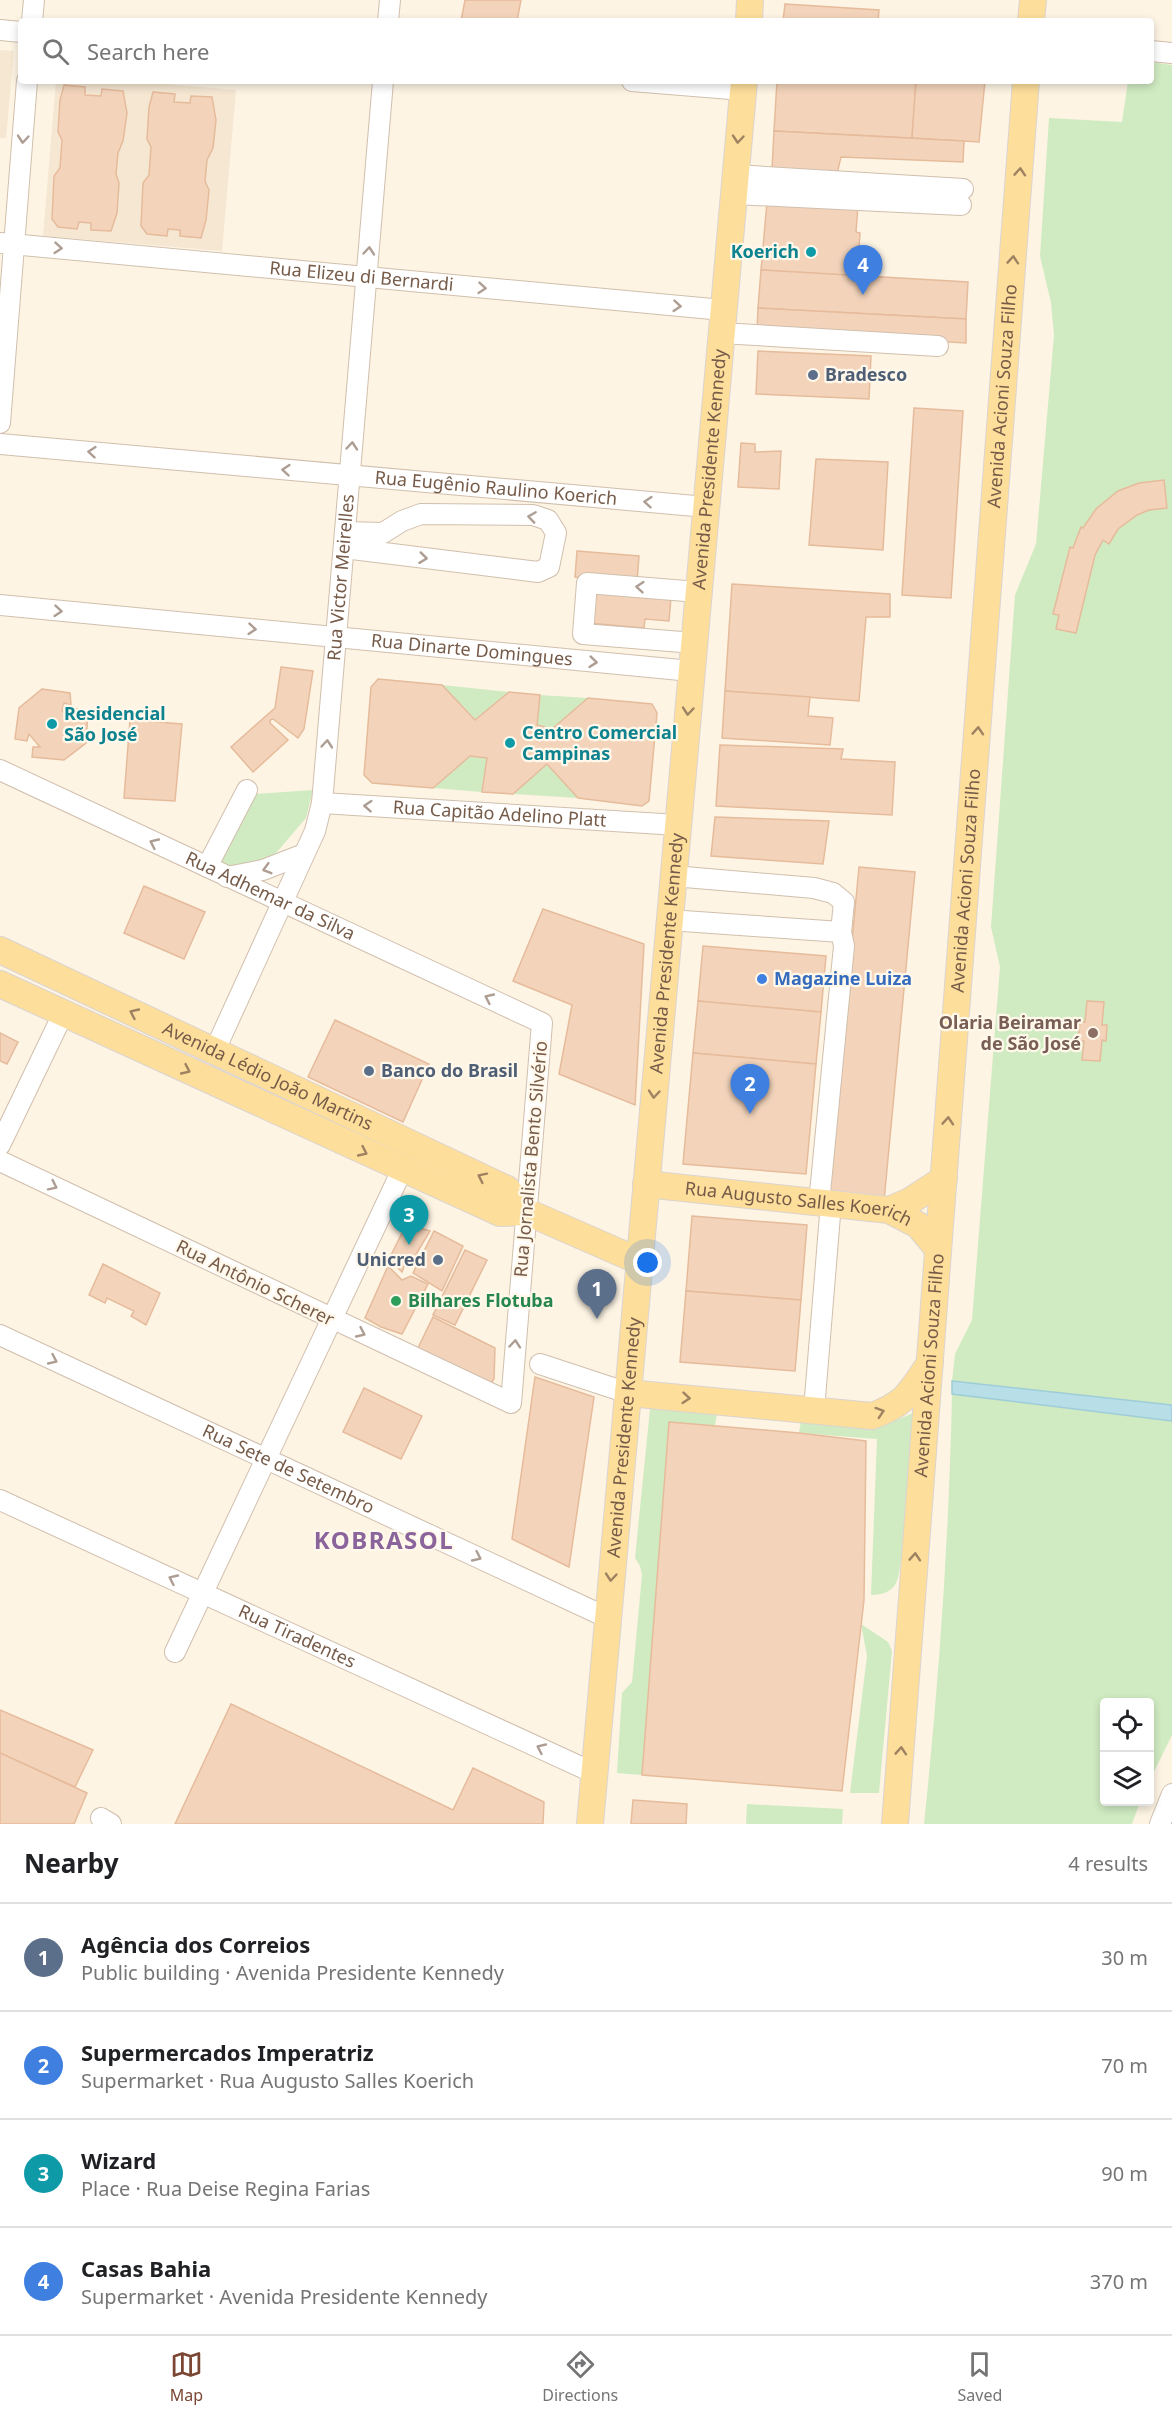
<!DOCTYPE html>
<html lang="en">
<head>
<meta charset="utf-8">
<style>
	body { margin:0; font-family:"Noto Sans",sans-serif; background:#f2f2f2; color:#202124 }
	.controls { position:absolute; right:18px; bottom:18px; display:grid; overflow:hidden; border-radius:6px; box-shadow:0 3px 9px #0003 }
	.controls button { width:54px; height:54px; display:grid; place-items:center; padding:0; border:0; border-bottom:2px solid #e0e0e0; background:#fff; color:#202124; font:30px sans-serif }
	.you { position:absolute; left:648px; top:1263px; width:21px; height:21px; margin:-15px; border:4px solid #fff; border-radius:50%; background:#1a73e8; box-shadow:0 0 0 9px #1a73e833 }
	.badge { display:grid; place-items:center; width:39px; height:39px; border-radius:50%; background:#7b4633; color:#fff; font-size:20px; font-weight:700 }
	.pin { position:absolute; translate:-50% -50px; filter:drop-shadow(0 2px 3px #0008) }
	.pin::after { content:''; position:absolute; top:32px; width:21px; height:18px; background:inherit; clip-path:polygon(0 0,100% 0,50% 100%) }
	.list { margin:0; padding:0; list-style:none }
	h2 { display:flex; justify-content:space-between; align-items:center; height:78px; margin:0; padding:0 24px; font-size:26px }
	h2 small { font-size:20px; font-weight:400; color:#757577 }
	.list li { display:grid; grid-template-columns:39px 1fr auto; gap:18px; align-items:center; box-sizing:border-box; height:108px; padding:0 24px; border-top:2px solid #e0e0e0 }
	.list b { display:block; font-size:22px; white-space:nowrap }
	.list p { margin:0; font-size:20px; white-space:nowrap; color:#757577 }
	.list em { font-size:20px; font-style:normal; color:#757577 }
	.icon { flex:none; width:33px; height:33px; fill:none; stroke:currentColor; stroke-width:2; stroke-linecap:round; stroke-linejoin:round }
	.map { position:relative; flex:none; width:1172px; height:1824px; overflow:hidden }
	.search { position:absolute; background:#fff; box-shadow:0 3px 9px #0003; left:18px; right:18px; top:18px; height:66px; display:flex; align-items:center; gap:15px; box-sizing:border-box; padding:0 21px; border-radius:6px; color:#757577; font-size:22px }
	.sheet { height:510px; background:#fff }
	nav { display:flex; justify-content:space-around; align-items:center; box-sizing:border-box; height:84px; border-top:2px solid #e0e0e0; background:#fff; font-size:16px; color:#757577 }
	nav a { display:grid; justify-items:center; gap:3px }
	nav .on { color:#7b4633 }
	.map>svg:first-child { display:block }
</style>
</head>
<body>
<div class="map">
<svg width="1172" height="1824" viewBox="0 0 1172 1824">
	<rect width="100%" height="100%" fill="#fdf4e4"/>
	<g fill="#f5e7d2">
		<polygon points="0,50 14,51 6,138 0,138"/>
		<polygon points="56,81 130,81 236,90 222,251 43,236"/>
	</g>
	<g fill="#d0ebc2">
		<polygon points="1151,62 1172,65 1172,1405 952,1381 955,1354 972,1320 1000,967 991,927 1015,595 1036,544 1054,335 1051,303 1040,256 1049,118 1122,122 1128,81 1151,81"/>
		<polygon points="442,685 509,692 475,720"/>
		<polygon points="540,695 588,698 552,729 537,725"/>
		<polygon points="470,756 487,758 482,792 433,788"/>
		<polygon points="547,764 578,798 513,794"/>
		<polygon points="313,790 306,818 276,853 252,865 234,868 219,862 255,794"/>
		<path d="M952,1394l220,27v314l-22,45v-78h-46v100h36l-8,22h-208c15,-143 25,-286 28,-430z"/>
		<polygon points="655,1406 717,1412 715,1426 669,1423 642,1775 617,1773 622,1693 632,1682 642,1575 640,1566 635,1558 650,1409"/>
		<path d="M913,1413c-2,25 -8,159 -18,172 -6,8 -15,10 -24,10l6,-156 -78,-6 2,-12 77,7z"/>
		<polygon points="861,1624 888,1642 892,1651 879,1793 850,1793 867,1656"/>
		<polygon points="747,1804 843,1809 842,1824 746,1824"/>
	</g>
	<polygon fill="#b8dee7" stroke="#9ecdd9" stroke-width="1.5" points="952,1381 1172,1405 1172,1421 952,1394"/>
	<g fill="#f3d4bb" stroke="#e6bb9b" stroke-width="1.5">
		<polygon points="465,0 521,0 517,21 461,21"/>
		<polygon points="785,4 879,10 878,21 783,21"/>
		<polygon points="777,81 916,81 912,138 774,131"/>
		<polygon points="916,81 985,81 979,142 912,138"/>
		<polygon points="64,85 85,87 85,95 101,96 102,89 123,91 127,113 123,141 118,153 116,174 119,183 117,213 111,231 91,230 91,223 79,222 77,229 58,227 52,219 54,176 60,168 62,140 58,132 60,100"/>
		<polygon points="153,92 175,94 174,102 190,103 191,96 212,97 216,120 213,148 207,160 205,181 209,190 206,220 201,238 180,236 180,230 168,229 167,236 147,234 141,226 143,183 149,175 151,147 147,139 149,107"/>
		<polygon points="774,131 964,141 963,162 841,157 837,174 772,170"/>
		<polygon points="767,202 858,205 856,232 860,233 857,276 761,270"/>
		<polygon points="761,270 968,282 966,319 758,308"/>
		<polygon points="758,308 966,319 966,343 757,331"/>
		<polygon points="758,351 871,356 869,399 756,394"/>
		<polygon points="914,408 963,411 951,598 902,595"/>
		<polygon points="741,443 755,444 755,452 781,451 779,489 738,487"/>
		<polygon points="816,459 888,462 883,550 809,545"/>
		<polygon points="1164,480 1167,508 1149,510 1137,515 1118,529 1109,544 1103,540 1095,555 1076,633 1056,629 1059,615 1053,614 1070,547 1073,548 1081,527 1083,528 1096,509 1118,491 1139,483"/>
		<polygon points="577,551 639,556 637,582 575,577"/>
		<polygon points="732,584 890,594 890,617 866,617 859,701 725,691"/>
		<polygon points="591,590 671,597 669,621 645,619 644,628 588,623"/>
		<polygon points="281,667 313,671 304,729 298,738 273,719 270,720 270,723 288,740 253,772 231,747 275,708"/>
		<polygon points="378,679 442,685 475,720 509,692 540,695 537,725 552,729 588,698 652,704 657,713 649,801 642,806 578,798 547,764 513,794 482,792 487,758 470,756 433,788 372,783 364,775 371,687"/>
		<polygon points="42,689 70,693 71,705 64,703 62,711 71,715 73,708 88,711 86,743 64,760 32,757 33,747 40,747 29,734 27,741 15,739 19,708"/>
		<polygon points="725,691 810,697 808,716 833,718 830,745 722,738"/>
		<polygon points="130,720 182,724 175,801 124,798"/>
		<polygon points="720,745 843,749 841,759 895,762 892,815 716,806"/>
		<polygon points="715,817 829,821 823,864 711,856"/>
		<polygon points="859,867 915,872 884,1201 828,1196"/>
		<polygon points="144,886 205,912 184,959 124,933"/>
		<polygon points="543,909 644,944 635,1105 559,1074 572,1005 513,981"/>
		<polygon points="703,946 826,956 821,1012 698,1001"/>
		<polygon points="698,1001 821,1012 816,1064 693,1053"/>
		<polygon points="1087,1001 1104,1002 1102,1025 1107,1025 1106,1041 1102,1040 1100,1061 1082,1060 1084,1041 1078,1041 1080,1022 1085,1022"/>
		<polygon points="335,1020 429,1064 403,1122 308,1077"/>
		<polygon points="0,1033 18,1042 7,1064 0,1061"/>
		<polygon points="693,1053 816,1064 806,1174 683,1164"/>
		<polygon points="413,1211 418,1218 413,1226 430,1231 411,1263 405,1264 402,1272 389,1259"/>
		<polygon points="692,1216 807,1225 801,1300 686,1291"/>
		<polygon points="434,1231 463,1246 442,1291 413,1273"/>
		<polygon points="465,1250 487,1260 455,1325 433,1315"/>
		<polygon points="103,1264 160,1293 146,1325 131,1316 134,1311 107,1298 105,1303 89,1295"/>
		<polygon points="388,1266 402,1280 411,1276 428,1284 402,1334 381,1327 365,1318"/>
		<polygon points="686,1291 801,1300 795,1371 680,1362"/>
		<polygon points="433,1317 495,1348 494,1379 490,1384 417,1350"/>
		<polygon points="535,1377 594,1397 569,1567 512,1539"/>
		<polygon points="364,1388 422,1416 401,1459 343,1432"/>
		<polygon points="669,1422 799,1433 866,1441 864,1600 842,1791 642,1775"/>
		<polygon points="231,1704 453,1810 473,1768 544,1802 543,1824 175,1824"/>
		<polygon points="0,1710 93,1750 75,1787 0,1753"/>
		<polygon points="0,1753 87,1793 74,1824 0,1824"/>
		<polygon points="633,1800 687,1804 686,1824 631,1824"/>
	</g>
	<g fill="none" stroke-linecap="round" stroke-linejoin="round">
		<g stroke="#d1bfad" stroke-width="22">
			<g id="minor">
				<polyline points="32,21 34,0"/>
				<polyline points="388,21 390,0"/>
				<polyline points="0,30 21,32"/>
				<polyline points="1151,51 1172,53"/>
				<polyline points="632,81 743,90"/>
				<polyline points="735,175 963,189"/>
				<polyline points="734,194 961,205"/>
				<path id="s1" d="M0,243l723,67"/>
				<polyline points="721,333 938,346"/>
				<polyline points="0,423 27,81"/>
				<path id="s2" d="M0,444l706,63"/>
				<polyline points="344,548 538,572 549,567 556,533 548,520 533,515 421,514 402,521 383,533 345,532"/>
				<path id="s3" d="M0,605l691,66"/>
				<polyline points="694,643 583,634 587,583 698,592"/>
				<path id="s4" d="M0,770l542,253 -31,380 -511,-242"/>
				<path id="s5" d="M322,803l356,22"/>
				<polyline points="207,867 247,790"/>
				<polyline points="227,877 263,870 304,854"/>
				<polyline points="669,920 841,932 844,902 833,893 814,888 673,876"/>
				<path id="s6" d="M215,1050l100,-219 7,-28 61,-722"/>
				<polyline points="0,1145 63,1014"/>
				<polyline points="819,1203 844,946 841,932"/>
				<path id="s7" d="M0,1335l608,283"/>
				<polyline points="540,1364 628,1393"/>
				<polyline points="814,1410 831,1203"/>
				<path id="s8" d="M0,1500l594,273"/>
				<polyline points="175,1652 402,1170"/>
				<polyline points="101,1818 111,1824"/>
				<polyline points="1160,1824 1172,1794"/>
			</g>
		</g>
		<g stroke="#dbd4d0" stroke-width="28">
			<g id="major">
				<polyline points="749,21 750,0"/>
				<polyline points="1031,21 1033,0"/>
				<path id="s9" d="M0,950l507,239 20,23"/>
				<polyline points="0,984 500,1213 527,1212 639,1261"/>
				<path id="s10" d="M646,1184l243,26 29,15 20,24"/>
				<polyline points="889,1210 910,1201 944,1179"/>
				<path d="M628,1393l244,23c35,-13 38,-24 58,-53"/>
				<path id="s11" d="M590,1824l154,-1743"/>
				<path id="s12" d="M895,1824l131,-1743"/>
			</g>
		</g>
		<use href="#minor" stroke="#fff" stroke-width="20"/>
		<use href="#major" stroke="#fdde9b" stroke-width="26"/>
	</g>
	<defs><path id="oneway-chevron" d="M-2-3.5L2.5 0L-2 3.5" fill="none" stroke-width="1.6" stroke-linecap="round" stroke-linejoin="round" transform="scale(1.5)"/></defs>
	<g stroke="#ad9d92">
		<use href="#oneway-chevron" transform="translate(23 139) rotate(95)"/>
		<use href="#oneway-chevron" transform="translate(58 248) rotate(5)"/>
		<use href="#oneway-chevron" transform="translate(369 251) rotate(-85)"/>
		<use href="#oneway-chevron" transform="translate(482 288) rotate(5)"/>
		<use href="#oneway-chevron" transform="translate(677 306) rotate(5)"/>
		<use href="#oneway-chevron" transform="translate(352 446) rotate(-85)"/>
		<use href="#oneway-chevron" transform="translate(92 452) rotate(-175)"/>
		<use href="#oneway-chevron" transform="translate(286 470) rotate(-175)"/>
		<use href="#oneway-chevron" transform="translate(648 502) rotate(-175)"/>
		<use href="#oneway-chevron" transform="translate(532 517) rotate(-172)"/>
		<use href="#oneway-chevron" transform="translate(423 558) rotate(7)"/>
		<use href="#oneway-chevron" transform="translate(640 587) rotate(-175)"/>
		<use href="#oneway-chevron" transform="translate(58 611) rotate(5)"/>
		<use href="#oneway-chevron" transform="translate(252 629) rotate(5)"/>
		<use href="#oneway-chevron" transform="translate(593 662) rotate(6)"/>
		<use href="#oneway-chevron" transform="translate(327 744) rotate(-85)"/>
		<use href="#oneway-chevron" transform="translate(368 806) rotate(-176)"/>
		<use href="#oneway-chevron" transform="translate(154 843) rotate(-155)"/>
		<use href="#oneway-chevron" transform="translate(267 869) rotate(164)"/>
		<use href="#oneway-chevron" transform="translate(489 998) rotate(-155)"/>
		<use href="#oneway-chevron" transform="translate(53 1186) rotate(26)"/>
		<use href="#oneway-chevron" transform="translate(361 1333) rotate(25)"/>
		<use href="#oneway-chevron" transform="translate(515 1344) rotate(-85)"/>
		<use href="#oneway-chevron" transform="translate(53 1360) rotate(25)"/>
		<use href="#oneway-chevron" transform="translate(477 1557) rotate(25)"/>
		<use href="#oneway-chevron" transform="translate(173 1579) rotate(-155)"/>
		<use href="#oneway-chevron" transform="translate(541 1748) rotate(-155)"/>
	</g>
	<g stroke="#9e8262">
		<use href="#oneway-chevron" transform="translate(738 139) rotate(95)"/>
		<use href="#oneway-chevron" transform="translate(1020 172) rotate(-86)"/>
		<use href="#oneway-chevron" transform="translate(1013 260) rotate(-86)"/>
		<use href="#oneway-chevron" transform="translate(688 711) rotate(95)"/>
		<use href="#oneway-chevron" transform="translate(978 731) rotate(-86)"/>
		<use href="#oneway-chevron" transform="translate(134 1013) rotate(-155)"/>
		<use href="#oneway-chevron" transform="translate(186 1070) rotate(25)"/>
		<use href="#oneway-chevron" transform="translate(654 1094) rotate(95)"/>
		<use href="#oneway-chevron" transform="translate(948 1121) rotate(-86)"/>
		<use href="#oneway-chevron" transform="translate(363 1152) rotate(25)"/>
		<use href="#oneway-chevron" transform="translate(482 1177) rotate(-154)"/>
		<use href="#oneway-chevron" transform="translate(686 1398) rotate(5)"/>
		<use href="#oneway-chevron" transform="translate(880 1412) rotate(-18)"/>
		<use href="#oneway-chevron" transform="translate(915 1557) rotate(-86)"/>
		<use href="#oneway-chevron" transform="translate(611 1577) rotate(95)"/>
		<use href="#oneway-chevron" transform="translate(901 1751) rotate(-86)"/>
	</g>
	<g fill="#0f9aa8" stroke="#fff8eb" stroke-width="2">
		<circle cx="811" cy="252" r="6"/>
		<circle cx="52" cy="724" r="6"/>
		<circle cx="510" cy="743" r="6"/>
	</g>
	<g fill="#5c6f8a" stroke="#fff8eb" stroke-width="2">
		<circle cx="813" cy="375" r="6"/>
		<circle cx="369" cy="1071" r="6"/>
		<circle cx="438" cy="1260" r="6"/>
	</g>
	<circle fill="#3f7fe0" stroke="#fff8eb" stroke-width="2" cx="762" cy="979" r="6"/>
	<circle fill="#8d6e63" stroke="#fff8eb" stroke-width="2" cx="1093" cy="1033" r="6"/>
	<circle fill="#2e9e5b" stroke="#fff8eb" stroke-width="2" cx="396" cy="1301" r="6"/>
	<g text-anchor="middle" stroke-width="4.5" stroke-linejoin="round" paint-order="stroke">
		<g font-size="18" font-weight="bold" fill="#0d838f" stroke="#fff8eb" text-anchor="start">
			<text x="799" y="258" text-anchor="end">Koerich</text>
			<text x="64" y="720">Residencial<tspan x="64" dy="21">São José</tspan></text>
			<text x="522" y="739">Centro Comercial<tspan x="522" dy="21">Campinas</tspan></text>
		</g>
		<g font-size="18" fill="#765b49" stroke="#fff8eb">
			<text dy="6" stroke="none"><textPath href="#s1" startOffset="363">Rua Elizeu di Bernardi</textPath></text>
			<text dy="6" stroke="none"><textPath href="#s12" startOffset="1432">Avenida Acioni Souza Filho</textPath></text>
			<text dy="6" stroke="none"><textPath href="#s11" startOffset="1360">Avenida Presidente Kennedy</textPath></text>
			<text dy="6" stroke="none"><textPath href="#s2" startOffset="498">Rua Eugênio Raulino Koerich</textPath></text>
			<text dy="6" stroke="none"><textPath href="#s6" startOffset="496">Rua Victor Meirelles</textPath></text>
			<text dy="6" stroke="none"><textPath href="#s3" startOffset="474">Rua Dinarte Domingues</textPath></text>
			<text dy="6" stroke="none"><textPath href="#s5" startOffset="178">Rua Capitão Adelino Platt</textPath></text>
			<text dy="6" stroke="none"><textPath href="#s12" startOffset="946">Avenida Acioni Souza Filho</textPath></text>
			<text dy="6" stroke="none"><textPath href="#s4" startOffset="298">Rua Adhemar da Silva</textPath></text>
			<text dy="6" stroke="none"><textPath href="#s11" startOffset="874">Avenida Presidente Kennedy</textPath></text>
			<text dy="6" stroke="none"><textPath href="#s9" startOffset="296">Avenida Lédio João Martins</textPath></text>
			<text transform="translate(531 1159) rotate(-85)" y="6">Rua Jornalista Bento Silvério</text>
			<text dy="6" stroke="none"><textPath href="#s10" startOffset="154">Rua Augusto Salles Koerich</textPath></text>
			<text transform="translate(255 1283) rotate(26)" y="6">Rua Antônio Scherer</text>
			<text dy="6" stroke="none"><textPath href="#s12" startOffset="460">Avenida Acioni Souza Filho</textPath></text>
			<text dy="6" stroke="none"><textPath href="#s11" startOffset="388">Avenida Presidente Kennedy</textPath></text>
			<text dy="6" stroke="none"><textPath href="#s7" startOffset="318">Rua Sete de Setembro</textPath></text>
			<text dy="6" stroke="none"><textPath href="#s8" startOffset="327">Rua Tiradentes</textPath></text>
		</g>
		<g font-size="18" font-weight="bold" fill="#4e5e75" stroke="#fff8eb" text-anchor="start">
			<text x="825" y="381">Bradesco</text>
			<text x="381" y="1077">Banco do Brasil</text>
			<text x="426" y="1266" text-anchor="end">Unicred</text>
		</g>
		<g font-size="18" font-weight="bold" fill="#366cbe" stroke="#fff8eb" text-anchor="start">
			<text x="774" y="985">Magazine Luiza</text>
		</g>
		<g font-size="18" font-weight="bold" fill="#785e54" stroke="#fff8eb" text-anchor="end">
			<text x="1081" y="1029">Olaria Beiramar<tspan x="1081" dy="21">de São José</tspan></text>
		</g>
		<g font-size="18" font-weight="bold" fill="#27864d" stroke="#fff8eb" text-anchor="start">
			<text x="408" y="1307">Bilhares Flotuba</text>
		</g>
		<g font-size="24" font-weight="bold" letter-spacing="1.5" fill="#8a649a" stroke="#fff8eb">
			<text x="384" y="1549">KOBRASOL</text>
		</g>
	</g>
</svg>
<div class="controls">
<button><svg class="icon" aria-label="locate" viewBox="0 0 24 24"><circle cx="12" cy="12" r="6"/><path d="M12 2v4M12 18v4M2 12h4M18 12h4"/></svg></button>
<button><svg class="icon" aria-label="layers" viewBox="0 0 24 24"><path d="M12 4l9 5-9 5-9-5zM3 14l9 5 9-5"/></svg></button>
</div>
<div class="you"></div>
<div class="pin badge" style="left:597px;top:1319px;background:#5c6f8a">1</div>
<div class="pin badge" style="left:750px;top:1114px;background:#3f7fe0">2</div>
<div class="pin badge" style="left:409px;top:1245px;background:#0f9aa8">3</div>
<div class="pin badge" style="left:863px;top:295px;background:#3f7fe0">4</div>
<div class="search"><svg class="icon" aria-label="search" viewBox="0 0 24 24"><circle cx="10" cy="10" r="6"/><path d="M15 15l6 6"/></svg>Search here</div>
</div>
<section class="sheet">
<h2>Nearby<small>4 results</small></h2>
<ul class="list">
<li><span class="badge" style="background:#5c6f8a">1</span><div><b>Agência dos Correios</b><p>Public building · Avenida Presidente Kennedy</p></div><em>30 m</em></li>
<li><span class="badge" style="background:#3f7fe0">2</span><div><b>Supermercados Imperatriz</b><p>Supermarket · Rua Augusto Salles Koerich</p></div><em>70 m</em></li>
<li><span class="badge" style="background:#0f9aa8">3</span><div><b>Wizard</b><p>Place · Rua Deise Regina Farias</p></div><em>90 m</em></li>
<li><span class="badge" style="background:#3f7fe0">4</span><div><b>Casas Bahia</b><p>Supermarket · Avenida Presidente Kennedy</p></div><em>370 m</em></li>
</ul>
</section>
<nav>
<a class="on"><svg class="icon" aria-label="map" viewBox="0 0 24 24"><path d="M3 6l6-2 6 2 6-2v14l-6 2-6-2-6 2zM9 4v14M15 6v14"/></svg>Map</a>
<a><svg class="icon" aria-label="directions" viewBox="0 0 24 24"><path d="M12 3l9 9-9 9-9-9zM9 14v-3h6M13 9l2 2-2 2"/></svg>Directions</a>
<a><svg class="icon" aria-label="saved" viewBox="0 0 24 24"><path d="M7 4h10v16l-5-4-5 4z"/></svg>Saved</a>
</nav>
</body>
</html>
